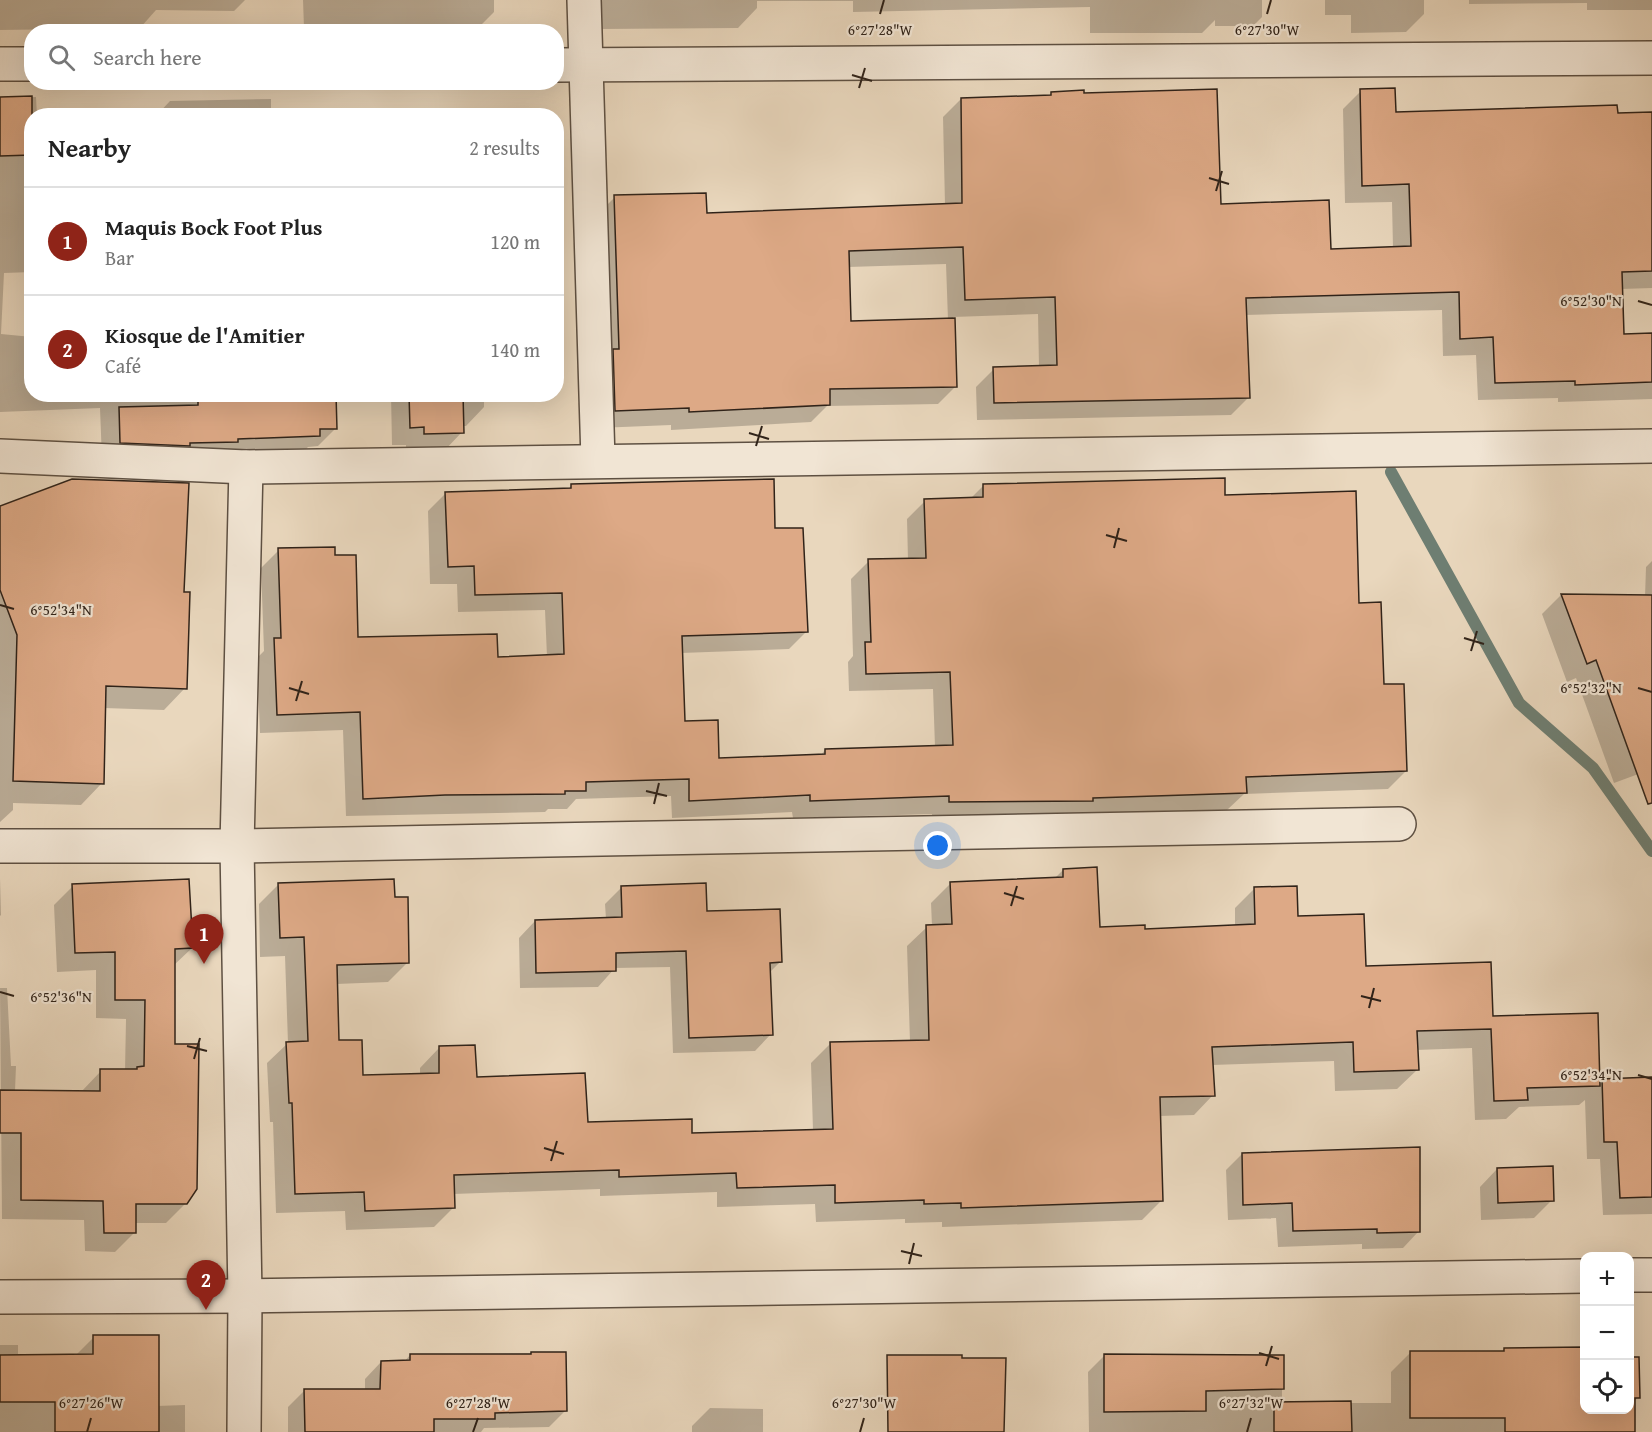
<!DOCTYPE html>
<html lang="en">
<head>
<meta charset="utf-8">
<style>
	body { margin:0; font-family:"Gentium Book Plus",serif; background:#f2f2f2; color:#222 }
	.controls { position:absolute; right:18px; bottom:18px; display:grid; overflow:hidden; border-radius:12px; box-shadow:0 6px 24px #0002 }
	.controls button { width:54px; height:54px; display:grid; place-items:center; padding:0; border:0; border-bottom:2px solid #e0e0e0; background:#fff; color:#222; font:30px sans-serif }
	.you { position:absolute; left:938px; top:846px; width:21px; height:21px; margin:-15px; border:4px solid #fff; border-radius:50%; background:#1a73e8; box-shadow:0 0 0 9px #1a73e833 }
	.badge { display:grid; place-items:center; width:39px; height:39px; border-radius:50%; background:#8f2418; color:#fff; font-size:20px; font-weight:700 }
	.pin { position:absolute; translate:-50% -50px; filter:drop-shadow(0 2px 3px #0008) }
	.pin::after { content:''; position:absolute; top:32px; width:21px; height:18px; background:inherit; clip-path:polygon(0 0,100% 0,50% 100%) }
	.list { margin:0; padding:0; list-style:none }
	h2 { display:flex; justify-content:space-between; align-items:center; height:78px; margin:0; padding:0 24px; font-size:26px }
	h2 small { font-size:20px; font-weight:400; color:#767676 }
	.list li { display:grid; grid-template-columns:39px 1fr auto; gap:18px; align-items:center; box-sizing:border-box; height:108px; padding:0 24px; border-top:2px solid #e0e0e0 }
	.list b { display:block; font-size:22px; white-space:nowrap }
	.list p { margin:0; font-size:20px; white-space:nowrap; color:#767676 }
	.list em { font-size:20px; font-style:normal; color:#767676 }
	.icon { flex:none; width:33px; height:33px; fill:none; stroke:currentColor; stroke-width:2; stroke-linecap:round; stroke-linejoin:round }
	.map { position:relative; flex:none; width:1652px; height:1432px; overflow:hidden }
	.search { position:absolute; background:#fff; box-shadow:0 6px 24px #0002; left:24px; top:24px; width:540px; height:66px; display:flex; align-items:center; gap:15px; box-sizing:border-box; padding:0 21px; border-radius:24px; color:#767676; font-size:22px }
	.panel { position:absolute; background:#fff; box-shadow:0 6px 24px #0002; left:24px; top:108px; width:540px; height:294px; border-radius:24px }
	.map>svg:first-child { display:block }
</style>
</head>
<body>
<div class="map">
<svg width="1652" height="1432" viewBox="0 0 1652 1432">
	<rect width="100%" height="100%" fill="#e9d7bd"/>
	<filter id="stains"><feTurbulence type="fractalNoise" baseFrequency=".00333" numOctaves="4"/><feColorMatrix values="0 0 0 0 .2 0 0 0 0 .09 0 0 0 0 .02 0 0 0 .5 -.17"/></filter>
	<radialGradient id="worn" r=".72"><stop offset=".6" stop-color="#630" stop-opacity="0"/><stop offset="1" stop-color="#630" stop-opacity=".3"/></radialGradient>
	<g fill="#0003" fill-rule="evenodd">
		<polygon points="0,0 245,0 234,11 156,10 140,28 0,30"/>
		<polygon points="303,0 494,0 494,12 479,27 368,25 304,28"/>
		<polygon points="601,0 1262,0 1262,17 1253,26 1215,26 1215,20 1202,33 1090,33 1090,7 853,12 853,1 757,1 757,8 738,28 601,29"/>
		<polygon points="1325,0 1424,0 1424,14 1406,32 1351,33 1351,15 1325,15"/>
		<polygon points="1469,0 1652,0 1652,10 1587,10 1587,3 1469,4"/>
		<path d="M1361,91l33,23h258v174l-31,1 2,47 29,-1v64l-94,3v-4l-80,2 -2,-45 -33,1 -1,-46 -197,5 4,82 -18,18 -254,5 -1,-33 18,-18 45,-2 -1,-53 -85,3 3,69 -18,18 -111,2 -16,16 -140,8v-5l-73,3 -1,-213 18,-18 91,17 239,-9 -2,-88 18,-18 87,-2 3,-4 168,113 111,44 63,-2 -1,-46 -47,1 -2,-94zM946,264l2,56 -98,3 -2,-56z"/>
		<polygon points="36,97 37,116 32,116 32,272 4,273 1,334 32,337 32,394 335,394 336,428 318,446 308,447 301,454 102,460 100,408 0,412 0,98"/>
		<polygon points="271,99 271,114 394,110 394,116 156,116 170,101"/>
		<polygon points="391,394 484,394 484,407 466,426 462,426 462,432 444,451 406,452 406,445 392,445"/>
		<polygon points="571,486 774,530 807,631 789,649 681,653 684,722 717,760 820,756 825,750 935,747 933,689 849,691 848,662 853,656 851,579 869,561 908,560 907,519 925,501 970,499 983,486 1224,497 1358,604 1406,771 1388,789 1244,794 1227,810 1020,819 932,819 932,814 793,818 792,812 672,818 671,796 576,799 567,809 548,809 545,812 346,816 343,730 260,733 257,658 264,651 261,568 279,550 357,639 497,659 547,657 545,610 458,612 457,584 430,584 428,511 446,493 568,489"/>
		<polygon points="0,508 183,593 185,688 164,710 104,708 102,783 81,805 13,803 13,810 0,822"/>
		<polygon points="1652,561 1652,769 1614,783 1576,678 1567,682 1542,614 1561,595 1645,597 1646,567"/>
		<polygon points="1063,870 1098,928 1144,930 1235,926 1235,908 1254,889 1365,968 1492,1018 1599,1084 1602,1080 1652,1079 1652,1214 1603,1215 1600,1159 1587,1159 1585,1100 1579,1105 1519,1107 1506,1119 1475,1120 1472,1048 1416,1050 1417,1070 1397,1089 1335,1091 1334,1061 1212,1065 1213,1095 1194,1115 1159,1116 1161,1201 1142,1220 942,1227 942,1222 905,1223 905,1219 816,1222 815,1204 717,1207 717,1192 600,1196 600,1189 453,1194 454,1207 434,1227 346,1230 345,1211 276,1213 273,1122 270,1122 267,1063 288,1043 285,956 260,957 259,904 279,884 393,899 408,962 388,982 336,984 338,1042 362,1076 420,1075 420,1068 439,1048 476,1079 587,1124 691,1135 813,1131 811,1063 830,1044 910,1042 907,946 927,927 932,926 931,903 951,883 1054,879"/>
		<polygon points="0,878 1,915 0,916"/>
		<polygon points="73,886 192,948 173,966 174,1045 186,1203 166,1223 135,1223 135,1232 115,1252 85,1251 84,1220 2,1219 0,988 7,988 11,1066 16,1066 15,1091 81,1092 101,1071 125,1071 126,1019 96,1018 96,970 57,972 54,905"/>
		<polygon points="622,887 780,962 769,973 771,1034 755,1051 673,1053 670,967 615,968 598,987 520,988 519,938 535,921 606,919 605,904"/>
		<polygon points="1242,1154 1418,1232 1403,1248 1362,1249 1362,1244 1278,1247 1276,1218 1228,1220 1226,1170"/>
		<polygon points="1497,1169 1552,1200 1534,1218 1481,1220 1480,1187"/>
		<polygon points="94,1337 157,1406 185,1405 185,1432 0,1432 0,1345 18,1345 18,1356 75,1356"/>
		<polygon points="1504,1349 1584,1349 1584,1410 1630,1410 1630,1358 1638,1397 1634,1402 1634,1432 1089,1432 1088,1372 1104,1356 1282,1357 1282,1403 1391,1403 1391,1372 1410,1353 1501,1353"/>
		<polygon points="565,1353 565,1411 549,1427 484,1428 481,1432 288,1432 288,1407 305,1390 365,1391 365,1379 381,1362 404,1362 410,1355"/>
		<polygon points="710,1408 763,1409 763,1432 692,1432 692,1426"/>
	</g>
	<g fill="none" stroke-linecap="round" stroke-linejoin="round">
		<polyline stroke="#6e7e72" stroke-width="12" points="1391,472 1519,703 1593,768 1652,851"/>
	</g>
	<g fill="#dda986" stroke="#302319" stroke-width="1.5">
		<polygon points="1395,88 1396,112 1617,105 1618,113 1652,112 1652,271 1622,272 1624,334 1652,333 1652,382 1575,385 1575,381 1495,383 1493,337 1460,339 1459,292 1246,298 1250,398 994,403 993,367 1057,365 1055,297 965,300 963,247 849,251 851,321 955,318 957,387 830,389 830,405 689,412 689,408 615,411 613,349 619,349 614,195 706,193 707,213 962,203 961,98 1051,95 1051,92 1084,90 1084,93 1217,89 1221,204 1329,200 1331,249 1411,246 1409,184 1362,186 1360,89"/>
		<polygon points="32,96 32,155 0,156 0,97"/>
		<polygon points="198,394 336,394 337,429 320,429 320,436 238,439 238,442 190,443 190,446 120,443 119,407 198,405"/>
		<polygon points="409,394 463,394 464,433 424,434 424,427 410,428"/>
		<polygon points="1225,478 1225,495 1356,491 1359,603 1381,602 1384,684 1404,684 1407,771 1246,777 1247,793 1093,798 1093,801 949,802 949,796 810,801 810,795 689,801 689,779 586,782 586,791 565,791 565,794 445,795 363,799 360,712 277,715 274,638 281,638 278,548 335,547 335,555 356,555 358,637 497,634 498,657 564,654 562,593 475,595 474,566 448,567 445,492 571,488 571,484 774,479 775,528 803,528 808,632 682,636 685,721 718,720 719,758 825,754 825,749 953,745 950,672 866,674 865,642 871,642 868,559 926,558 924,499 983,497 983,484"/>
		<polygon points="72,479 189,483 184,592 190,592 187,689 106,686 104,784 13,781 17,635 0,590 0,506"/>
		<polygon points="1561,594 1652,595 1652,803 1648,804 1596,660 1587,664"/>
		<polygon points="1097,867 1100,927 1145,925 1145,929 1255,924 1254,887 1297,886 1298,916 1364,914 1366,966 1491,962 1493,1016 1598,1013 1600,1086 1527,1088 1528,1100 1494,1101 1491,1029 1417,1031 1419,1070 1354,1072 1353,1042 1212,1047 1215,1096 1160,1097 1163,1201 961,1208 961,1203 924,1204 924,1200 835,1203 835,1185 737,1188 736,1173 619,1177 619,1170 454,1175 455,1208 365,1211 364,1192 295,1194 292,1103 289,1103 286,1042 308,1041 304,937 280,938 278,883 394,879 395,897 408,897 409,963 337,965 339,1040 362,1040 363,1075 439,1073 439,1046 475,1045 477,1077 585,1073 588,1122 692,1119 692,1133 833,1129 830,1042 929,1040 926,925 952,924 950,882 1063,877 1063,869"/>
		<polygon points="189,879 193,948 175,949 175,1044 199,1044 197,1189 187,1204 136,1204 136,1233 104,1233 103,1201 21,1200 21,1133 0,1133 0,1090 100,1091 100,1069 137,1069 137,1067 144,1066 145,1000 115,1000 115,952 75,953 72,884"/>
		<polygon points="706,883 707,911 780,909 782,962 770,963 773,1035 689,1038 686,951 616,953 616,971 536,973 535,920 622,917 621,886"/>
		<polygon points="1652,1077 1652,1197 1620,1198 1617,1142 1604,1142 1602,1079"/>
		<polygon points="1420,1147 1420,1232 1377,1233 1377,1229 1293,1231 1292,1203 1243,1205 1242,1153"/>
		<polygon points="1553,1166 1554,1201 1498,1203 1497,1168"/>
		<polygon points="93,1335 159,1335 159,1432 55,1432 55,1402 0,1402 0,1355 93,1354"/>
		<polygon points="1584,1347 1584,1410 1629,1410 1629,1357 1639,1357 1640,1398 1635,1398 1635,1432 1505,1432 1505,1418 1410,1418 1410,1351 1504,1351 1504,1348"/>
		<polygon points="531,1352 566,1352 567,1411 495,1413 495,1419 434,1419 434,1432 305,1432 304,1389 380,1389 381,1361 410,1360 410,1354 531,1354"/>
		<polygon points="1104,1354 1284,1355 1284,1389 1206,1391 1206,1411 1104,1412"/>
		<polygon points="887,1355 962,1355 962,1358 1006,1358 1004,1432 888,1432"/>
		<polygon points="1351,1401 1352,1432 1274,1432 1274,1402"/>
	</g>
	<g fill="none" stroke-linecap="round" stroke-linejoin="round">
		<g stroke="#5e5042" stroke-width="36">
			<g id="minor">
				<polyline points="584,0 598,460"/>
				<polyline points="0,64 32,64"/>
				<polyline points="556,65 1652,58"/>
				<polyline points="0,456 246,467 1652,446"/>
				<polyline points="0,846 237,846 1399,824"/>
				<polyline points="244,1432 245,1296 237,846 246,467"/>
			</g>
		</g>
		<g stroke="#5e5042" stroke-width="36">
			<g id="tertiary">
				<polyline points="1630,1275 1652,1275"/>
				<polyline points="0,1297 245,1296 1584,1276"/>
			</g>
		</g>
		<use href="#minor" stroke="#f1e5d4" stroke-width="33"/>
		<use href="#tertiary" stroke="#f1e5d4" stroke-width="33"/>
	</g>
	<path fill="none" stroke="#302319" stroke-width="2" d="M880,14l4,-14M1267,14l4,-14M852,75l20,6M859,88l6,-20M1209,178l20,6M1216,191l6,-20M1638,301l14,4M749,433l20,6M756,446l6,-20M1106,535l21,6M1114,548l5,-20M0,605l14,4M1464,638l20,6M1471,651l6,-20M289,688l20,6M1638,688l14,4M296,701l6,-20M646,791l21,5M654,804l5,-21M1004,893l20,6M1011,906l6,-20M0,992l14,4M1361,996l20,5M1369,1008l5,-20M187,1046l20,5M194,1059l6,-21M1638,1075l14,4M544,1148l20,6M551,1161l6,-20M901,1251l21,5M909,1264l5,-21M1259,1353l20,6M1266,1366l6,-20M87,1432l4,-14M473,1432l5,-14M860,1432l4,-14M1247,1432l4,-14"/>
	<g font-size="15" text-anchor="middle" fill="#302319" stroke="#f1e5d4" stroke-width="4.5" stroke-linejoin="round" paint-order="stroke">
		<text x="880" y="35">6°27'28"W</text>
		<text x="1267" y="35">6°27'30"W</text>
		<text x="1591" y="306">6°52'30"N</text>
		<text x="61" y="615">6°52'34"N</text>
		<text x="1591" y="693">6°52'32"N</text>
		<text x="61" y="1002">6°52'36"N</text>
		<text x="1591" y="1080">6°52'34"N</text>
		<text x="91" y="1408">6°27'26"W</text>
		<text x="478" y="1408">6°27'28"W</text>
		<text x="864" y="1408">6°27'30"W</text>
		<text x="1251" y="1408">6°27'32"W</text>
	</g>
	<rect width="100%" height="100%" filter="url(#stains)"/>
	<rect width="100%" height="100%" fill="url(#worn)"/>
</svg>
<div class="controls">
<button>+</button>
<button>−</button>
<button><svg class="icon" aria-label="locate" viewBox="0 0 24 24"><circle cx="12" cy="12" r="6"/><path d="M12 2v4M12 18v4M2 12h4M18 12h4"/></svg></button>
</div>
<div class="you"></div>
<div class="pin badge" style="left:204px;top:964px">1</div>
<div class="pin badge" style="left:206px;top:1310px">2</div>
<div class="search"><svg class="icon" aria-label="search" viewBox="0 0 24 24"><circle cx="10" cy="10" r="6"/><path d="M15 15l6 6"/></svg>Search here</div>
<section class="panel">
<h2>Nearby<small>2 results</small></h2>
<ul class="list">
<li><span class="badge">1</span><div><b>Maquis Bock Foot Plus</b><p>Bar</p></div><em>120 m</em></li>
<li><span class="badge">2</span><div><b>Kiosque de l'Amitier</b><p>Café</p></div><em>140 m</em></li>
</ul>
</section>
</div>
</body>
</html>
